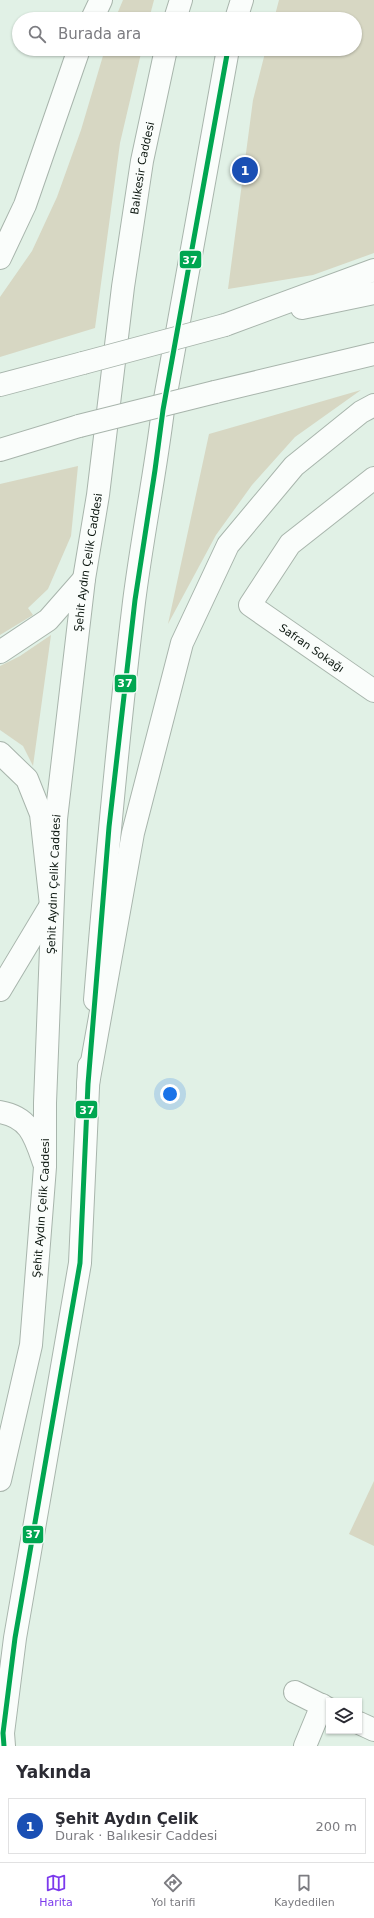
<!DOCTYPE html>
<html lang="tr">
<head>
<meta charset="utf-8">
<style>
	body { margin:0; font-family:"DejaVu Sans",sans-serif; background:#f7f7f7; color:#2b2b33 }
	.controls { position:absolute; right:12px; bottom:12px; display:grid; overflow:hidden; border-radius:0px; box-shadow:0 1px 3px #0004 }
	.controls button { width:36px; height:36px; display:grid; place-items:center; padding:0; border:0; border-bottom:1px solid #e1e1e2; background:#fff; color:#2b2b33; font:20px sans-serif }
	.you { position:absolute; left:170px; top:1094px; width:14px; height:14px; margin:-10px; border:3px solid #fff; border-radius:50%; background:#1a73e8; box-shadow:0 0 0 6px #1a73e833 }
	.badge { display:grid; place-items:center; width:26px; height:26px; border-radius:50%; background:#7c3aed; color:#fff; font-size:13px; font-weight:700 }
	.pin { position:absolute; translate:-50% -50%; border:2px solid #fff; box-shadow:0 1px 4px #0006 }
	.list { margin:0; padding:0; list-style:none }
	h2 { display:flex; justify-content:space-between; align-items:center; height:52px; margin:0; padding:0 16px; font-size:17px }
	h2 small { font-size:13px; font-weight:400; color:#7c7c81 }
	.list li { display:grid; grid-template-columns:26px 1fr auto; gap:12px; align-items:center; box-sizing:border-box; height:56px; margin:0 8px 8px; padding:0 8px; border:1px solid #e1e1e2; border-radius:0px }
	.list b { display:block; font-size:15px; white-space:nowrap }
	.list p { margin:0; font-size:13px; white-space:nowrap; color:#7c7c81 }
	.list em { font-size:13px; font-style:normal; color:#7c7c81 }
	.icon { flex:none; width:22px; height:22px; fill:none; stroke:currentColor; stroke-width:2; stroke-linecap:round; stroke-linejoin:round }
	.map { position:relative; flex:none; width:374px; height:1746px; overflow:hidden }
	.search { position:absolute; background:#fff; box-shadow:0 1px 3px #0004; left:12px; right:12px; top:12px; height:44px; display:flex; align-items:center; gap:10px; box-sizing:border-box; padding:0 14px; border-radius:22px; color:#7c7c81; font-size:15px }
	.sheet { height:116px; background:#fff }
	nav { display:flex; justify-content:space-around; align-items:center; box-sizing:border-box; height:56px; border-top:1px solid #e1e1e2; background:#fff; font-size:11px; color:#7c7c81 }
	nav a { display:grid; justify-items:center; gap:2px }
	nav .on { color:#7c3aed }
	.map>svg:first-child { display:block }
</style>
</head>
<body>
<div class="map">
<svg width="374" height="1746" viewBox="0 0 374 1746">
	<rect width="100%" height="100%" fill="#e1f1e6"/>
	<g fill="#d7d7c3">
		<polygon points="123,0 154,0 149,19 115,19"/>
		<polygon points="279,0 374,0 374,253 313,275 228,289 253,100 266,49 355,49 355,19 274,19"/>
		<polygon points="105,49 142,49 120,143 95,328 0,357 0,297 32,251 57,197 81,130"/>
		<polygon points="361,390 295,437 252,485 216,535 168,624 209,434"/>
		<polygon points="78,466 71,536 48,589 28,608 33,615 0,635 0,484"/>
		<polygon points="51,635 33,766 23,746 0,730 0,666 20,656"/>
		<polygon points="374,1481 374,1546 349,1534"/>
	</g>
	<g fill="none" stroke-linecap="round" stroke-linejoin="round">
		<g stroke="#a8b5ac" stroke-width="24">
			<g id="minor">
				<path id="s1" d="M374,478l-84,66 -40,61 124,86"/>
				<polyline points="0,990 51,905"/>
				<path d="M0,1112c30,5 35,25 44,51"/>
				<polyline points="295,1692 329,1709"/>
				<polyline points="359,1723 374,1730"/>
				<polyline points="305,1746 322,1705"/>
			</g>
		</g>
		<g stroke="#a8b5ac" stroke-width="24">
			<g id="major">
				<polyline points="175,19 181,0"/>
				<polyline points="236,19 242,0"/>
				<path d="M95,1000c11,-133 23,-266 39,-398 8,-64 21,-127 29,-192l65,-361"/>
				<path id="s2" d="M0,1480l31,-135 14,-178v-64l11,-284 28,-240 14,-84 25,-208 19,-126 24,-112"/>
				<polyline points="4,1746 3,1733 15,1638 80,1263 89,1066"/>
			</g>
		</g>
		<g stroke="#a8b5ac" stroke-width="24">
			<g id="highway">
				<polyline points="92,19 101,0"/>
				<polyline points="0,258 25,205 79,49"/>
				<polyline points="302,308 374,293"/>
				<polyline points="225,325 374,270"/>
				<polyline points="0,385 83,363"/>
				<polyline points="215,392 374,354"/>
				<polyline points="0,450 79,426"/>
				<polyline points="0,652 48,620 84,579"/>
				<polyline points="0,753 27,779 41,814 51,905"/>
				<polyline points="88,1084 133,833 182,643 228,545 294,466 361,412 374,405"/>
			</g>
		</g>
		<use href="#minor" stroke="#fafdfb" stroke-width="22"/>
		<use href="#major" stroke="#fafdfb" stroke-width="22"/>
		<use href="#highway" stroke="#fafdfb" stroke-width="22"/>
		<g stroke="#a8b5ac" stroke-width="24" stroke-linecap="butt">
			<g id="highway-bridge">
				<polyline points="83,363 225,325"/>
				<polyline points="79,426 215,392"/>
			</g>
		</g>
		<use href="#highway-bridge" stroke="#fafdfb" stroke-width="22"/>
		<g stroke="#f8fefa" stroke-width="8">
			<polyline id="bus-1" points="4,1746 3,1733 15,1638 80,1263 88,1084 109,827 135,600 155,470 163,410 228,49"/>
		</g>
		<use href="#bus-1" stroke="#00a651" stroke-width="5"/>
	</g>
	<g text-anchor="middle" stroke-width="4" stroke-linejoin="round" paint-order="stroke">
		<g font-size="11" fill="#0a150e" stroke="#f8fefa">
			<text dy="4" stroke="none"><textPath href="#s2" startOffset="1322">Balıkesir Caddesi</textPath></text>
			<text dy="4" stroke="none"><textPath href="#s2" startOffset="924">Şehit Aydın Çelik Caddesi</textPath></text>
			<text dy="4" stroke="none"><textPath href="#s1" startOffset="255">Safran Sokağı</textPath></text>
			<text dy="4" stroke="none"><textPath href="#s2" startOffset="600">Şehit Aydın Çelik Caddesi</textPath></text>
			<text dy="4" stroke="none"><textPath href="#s2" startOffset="276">Şehit Aydın Çelik Caddesi</textPath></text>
		</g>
	</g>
	<g stroke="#f8fefa" stroke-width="1.5">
		<rect x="179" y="250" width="23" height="19" rx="4" fill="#00a651"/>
		<rect x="114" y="674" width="23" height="19" rx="4" fill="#00a651"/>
		<rect x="75" y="1100" width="23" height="19" rx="4" fill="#00a651"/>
		<rect x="22" y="1525" width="22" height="19" rx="4" fill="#00a651"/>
	</g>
	<g font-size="11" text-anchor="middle" font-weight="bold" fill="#fff">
		<text x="190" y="264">37</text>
		<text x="125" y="687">37</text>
		<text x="87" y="1114">37</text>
		<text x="33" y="1538">37</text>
	</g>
</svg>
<div class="controls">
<button><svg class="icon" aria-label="layers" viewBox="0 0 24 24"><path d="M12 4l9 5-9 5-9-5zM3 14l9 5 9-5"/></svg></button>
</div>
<div class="you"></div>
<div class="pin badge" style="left:245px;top:170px;background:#1a4fb4">1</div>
<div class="search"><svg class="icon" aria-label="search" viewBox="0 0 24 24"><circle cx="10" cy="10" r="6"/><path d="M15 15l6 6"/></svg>Burada ara</div>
</div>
<section class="sheet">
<h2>Yakında<small></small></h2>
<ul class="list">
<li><span class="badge" style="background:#1a4fb4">1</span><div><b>Şehit Aydın Çelik</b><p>Durak · Balıkesir Caddesi</p></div><em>200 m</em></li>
</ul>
</section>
<nav>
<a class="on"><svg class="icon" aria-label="map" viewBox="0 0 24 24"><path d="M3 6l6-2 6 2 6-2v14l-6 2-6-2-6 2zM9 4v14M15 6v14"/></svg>Harita</a>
<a><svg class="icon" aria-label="directions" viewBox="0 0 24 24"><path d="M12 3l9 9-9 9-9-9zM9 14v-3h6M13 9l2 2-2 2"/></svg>Yol tarifi</a>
<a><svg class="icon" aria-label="saved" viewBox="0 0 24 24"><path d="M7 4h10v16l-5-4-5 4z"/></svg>Kaydedilen</a>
</nav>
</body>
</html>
